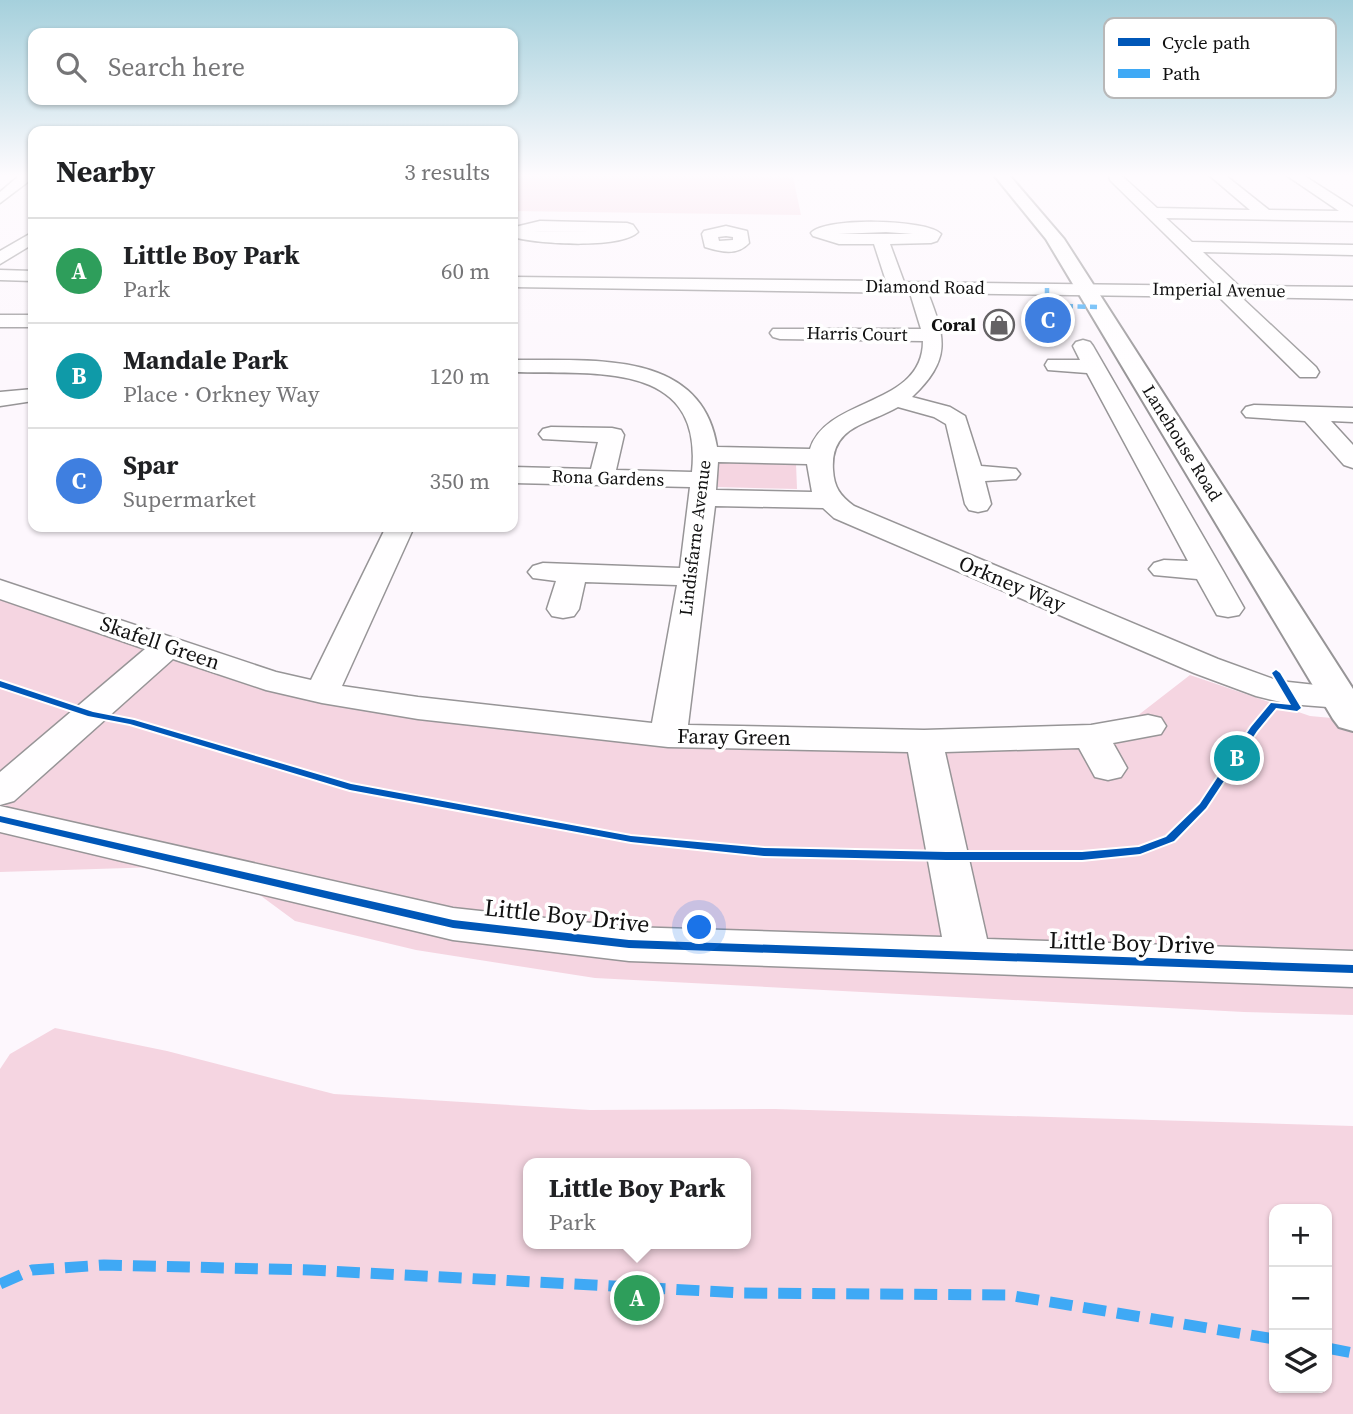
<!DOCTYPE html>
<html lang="en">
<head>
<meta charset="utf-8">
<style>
	body { margin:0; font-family:"Source Serif 4",serif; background:#f6f6f6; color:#202124 }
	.controls { position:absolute; right:21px; bottom:21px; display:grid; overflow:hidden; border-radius:14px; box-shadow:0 2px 5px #0004 }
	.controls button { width:63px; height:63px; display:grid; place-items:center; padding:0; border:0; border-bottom:2px solid #e0e0e0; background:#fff; color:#202124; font:35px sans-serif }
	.you { position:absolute; left:700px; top:928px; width:24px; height:24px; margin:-18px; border:5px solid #fff; border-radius:50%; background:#1a73e8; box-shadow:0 0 0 10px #1a73e833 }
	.badge { display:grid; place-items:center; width:46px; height:46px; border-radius:50%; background:#646264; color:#fff; font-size:23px; font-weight:700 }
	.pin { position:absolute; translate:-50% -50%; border:4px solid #fff; box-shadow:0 2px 7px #0006 }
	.popup { position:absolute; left:523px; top:1158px; width:228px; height:91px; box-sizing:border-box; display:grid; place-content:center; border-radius:14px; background:#fff; filter:drop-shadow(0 2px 5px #0005); font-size:23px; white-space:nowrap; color:#757577 }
	.popup b { font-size:26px; color:#202124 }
	.popup::after { content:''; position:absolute; left:50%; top:100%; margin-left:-14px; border:14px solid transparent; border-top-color:#fff }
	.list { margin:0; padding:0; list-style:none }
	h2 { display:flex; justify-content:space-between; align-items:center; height:91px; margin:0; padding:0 28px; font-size:30px }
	h2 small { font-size:23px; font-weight:400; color:#757577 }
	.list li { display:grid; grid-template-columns:46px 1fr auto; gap:21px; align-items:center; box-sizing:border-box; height:105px; padding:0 28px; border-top:2px solid #e0e0e0 }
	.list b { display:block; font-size:26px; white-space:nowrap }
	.list p { margin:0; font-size:23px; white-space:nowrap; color:#757577 }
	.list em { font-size:23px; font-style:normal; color:#757577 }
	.icon { flex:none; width:38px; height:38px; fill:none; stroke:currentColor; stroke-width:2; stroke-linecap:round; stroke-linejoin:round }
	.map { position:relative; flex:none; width:1353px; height:1414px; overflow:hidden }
	.search { position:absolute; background:#fff; box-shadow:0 2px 5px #0004; left:28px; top:28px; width:490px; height:77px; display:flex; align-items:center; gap:18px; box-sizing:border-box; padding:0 24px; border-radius:14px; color:#757577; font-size:26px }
	.panel { position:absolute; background:#fff; box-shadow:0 2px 5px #0004; left:28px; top:126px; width:490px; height:406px; border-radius:14px }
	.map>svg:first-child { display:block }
</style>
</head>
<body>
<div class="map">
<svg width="1353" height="1414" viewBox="0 0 1353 1414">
	<rect width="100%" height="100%" fill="#fdf7fd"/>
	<g fill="#f5d5e1" fill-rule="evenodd">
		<polygon points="516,175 793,177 801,215 513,211 513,181"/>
		<polygon points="719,461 796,463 797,489 717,487"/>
		<polygon points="0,590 322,693 668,736 1110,737 1190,675 1310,716 1353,720 1353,1015 1244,1012 595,978 416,950 295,921 249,887 160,867 0,872"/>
		<path d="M55,1028l112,23 167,43 256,16 185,-1 578,17v288h-1353v-345l10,-15zM528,1163h218v81h-218zM1274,1209h53v179h-53z"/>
	</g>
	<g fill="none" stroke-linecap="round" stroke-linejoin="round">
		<g stroke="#979597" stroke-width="3">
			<g id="minor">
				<polygon points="20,175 33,175 33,178 0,203 0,192"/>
				<path d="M1109,175h12l36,33 93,2 -41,-35h16l44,35 70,1 -53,-36h17l50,32v14l-187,-3 26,24 161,3v10l-150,-3 36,34 114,1v12l-112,-2 75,70 3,5 -3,5h-16l-81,-80 -291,-4c18,46 23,67 -16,104l38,10 15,9 16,50 35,3 4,5 -4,5 -31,2 6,23 -4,6 -9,2 -9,-2 -4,-6 -19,-80 -12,-7 -36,-10c-31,18 -68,19 -65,63 1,17 7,26 21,36l364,153 61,22 74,8v20l-64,-5 -33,-8 -62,-23 -360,-155 -11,-10 -108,-2 -27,219 236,5 167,-5 57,-10 13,3 5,8 -5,8 -48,9 14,25 -6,9 -13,3 -13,-3 -16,-29 -134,4 42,187 366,12v36l-724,-26 -176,-21 -453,-108v-26l453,102 176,19 313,10 -34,-185 -240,-5 -250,-28 -96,-16 -56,-13 -93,-31 -159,142 -14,4v-33l145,-123 -145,-50v-19l276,92 35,8 75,-153h28l-72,159 76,11 234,26 25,-138 -92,-3 -6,27 -5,7 -11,2 -11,-2 -5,-7 9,-28 -23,-3 -5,-6 5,-6 10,-3 137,5 10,-81 -177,-4v-16l78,2 7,-27 -55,-3 -4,-5 4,-5 8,-2 61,1 9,2 3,5 -8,35 76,2c12,-114 -101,-97 -179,-100v-12c76,1 189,-12 204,87l93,2c17,-53 113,-42 113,-108l-143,-2 -7,-2 -3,-4 3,-4h148l-11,-36 -397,-6v-10l373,4 -12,-37h-35l-26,-8 -2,-3c14,-16 115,-14 130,1l-4,7 -6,2 -41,1 14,38 314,4 -108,-106zM886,232l27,2h-75zM718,462l89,2 5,28 -96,-2z"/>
				<path d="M540,221l87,2 6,2 5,7c-17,17 -97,12 -121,6l-4,-8 2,-3zM533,231h7l64,1z"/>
				<path d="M726,226l21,5 2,12c-12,13 -28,9 -44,4l-3,-13 2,-3zM726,236l7,1v3l-14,1 -1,-4z"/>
				<polygon points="33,232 33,244 0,264 0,251"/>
				<polygon points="0,270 33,271 33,281 0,280"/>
				<rect x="0" y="315" width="33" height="12"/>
				<polygon points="1083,340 1090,342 1093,346 1223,571 1244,608 1239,615 1228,617 1217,615 1197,579 1154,575 1149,569 1154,563 1164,560 1188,561 1087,373 1048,370 1045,365 1048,360 1080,360 1073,346 1076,342"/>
				<polygon points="33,389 33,401 0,406 0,392"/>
				<polygon points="1254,405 1353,408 1353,422 1331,421 1353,445 1353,468 1344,465 1305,421 1246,417 1242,412 1246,407"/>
			</g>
		</g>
		<g stroke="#979597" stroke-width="4">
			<polygon id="tertiary" points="994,175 1009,175 1064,239 1353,689 1353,731 1339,727 1333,719 1046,239"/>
		</g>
		<use href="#minor" fill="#fffeff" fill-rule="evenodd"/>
		<use href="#tertiary" fill="#fffeff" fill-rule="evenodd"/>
		<g stroke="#3fa9f5" stroke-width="4.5" stroke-dasharray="8 4.5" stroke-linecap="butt">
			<polyline points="1047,288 1047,298"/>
			<polyline points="1065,306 1097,307"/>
		</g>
		<g stroke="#3fa9f5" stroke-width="11" stroke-dasharray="23 11" stroke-linecap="butt">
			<polyline points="0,1284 32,1270 104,1265 310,1270 744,1293 1008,1295 1274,1339"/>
			<polyline points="1327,1348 1353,1353"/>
		</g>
		<g stroke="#fff" stroke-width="4">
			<g id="cycleway">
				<polygon points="1276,670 1280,673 1301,708 1297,711 1276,708 1257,731 1206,808 1174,841 1140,854 1082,860 946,860 764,856 631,842 350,790 130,724 88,716 0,687 0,681 93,712 134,720 351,784 631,836 764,848 946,852 1082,852 1139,847 1166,837 1200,804 1251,727 1271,703 1291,705 1272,673"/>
				<polygon points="0,816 453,920 629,940 1353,965 1353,973 629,948 453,928 0,822"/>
			</g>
		</g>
		<use href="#cycleway" fill="#0057b8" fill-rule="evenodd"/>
	</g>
	<linearGradient id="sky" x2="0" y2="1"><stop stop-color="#a5d0dc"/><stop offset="0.47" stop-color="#fefbfe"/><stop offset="1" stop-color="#fefbfe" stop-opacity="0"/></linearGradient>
	<rect width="1353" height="373" fill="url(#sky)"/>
	<defs>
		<g id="shop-ring" transform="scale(1.575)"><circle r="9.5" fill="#fff" stroke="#646264" stroke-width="1.5"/><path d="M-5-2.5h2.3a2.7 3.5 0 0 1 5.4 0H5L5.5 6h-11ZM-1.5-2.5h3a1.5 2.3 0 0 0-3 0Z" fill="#646264"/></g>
	</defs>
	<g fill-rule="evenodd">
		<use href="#shop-ring" x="999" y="325"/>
	</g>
	<g text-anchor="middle" stroke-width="7" stroke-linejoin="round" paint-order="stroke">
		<g font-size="18" fill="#111" stroke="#fff">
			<text transform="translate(925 287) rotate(1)" y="6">Diamond Road</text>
			<text transform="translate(1219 290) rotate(1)" y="6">Imperial Avenue</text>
			<text transform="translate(857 334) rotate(1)" y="6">Harris Court</text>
			<text transform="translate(1182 443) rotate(58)" y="6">Lanehouse Road</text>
			<text transform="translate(608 478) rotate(2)" y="6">Rona Gardens</text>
			<text transform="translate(695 538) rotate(-83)" y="6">Lindisfarne Avenue</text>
		</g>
		<g font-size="18" font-weight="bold" fill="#111" stroke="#fff" text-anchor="end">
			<text x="976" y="331">Coral</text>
		</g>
		<g font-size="21" fill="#111" stroke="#fff">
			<text transform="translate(1012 584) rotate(23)" y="7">Orkney Way</text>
			<text transform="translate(160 643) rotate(19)" y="7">Skafell Green</text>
			<text transform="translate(734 737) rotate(1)" y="7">Faray Green</text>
		</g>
		<g font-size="24" fill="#111" stroke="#fff">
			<text transform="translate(567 916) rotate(6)" y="8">Little Boy Drive</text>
			<text transform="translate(1132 943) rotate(2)" y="8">Little Boy Drive</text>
		</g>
	</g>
	<rect x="1104" y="18" width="232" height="80" rx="10" fill="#fff" stroke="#b8b8b8" stroke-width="2"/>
	<rect x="1118" y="38" width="32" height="8" fill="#0057b8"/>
	<rect x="1118" y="69" width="32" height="9" fill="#3fa9f5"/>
	<g font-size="19" fill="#111">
		<text x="1162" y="49">Cycle path</text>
		<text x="1162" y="80">Path</text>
	</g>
</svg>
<div class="controls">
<button>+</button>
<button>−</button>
<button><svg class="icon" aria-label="layers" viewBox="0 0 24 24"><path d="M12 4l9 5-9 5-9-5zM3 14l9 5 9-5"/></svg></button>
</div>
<div class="you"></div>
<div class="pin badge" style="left:637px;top:1298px;background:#2e9e5b">A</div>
<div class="popup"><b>Little Boy Park</b>Park</div>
<div class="pin badge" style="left:1237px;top:758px;background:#0f9aa8">B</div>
<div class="pin badge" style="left:1048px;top:320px;background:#3f7fe0">C</div>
<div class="search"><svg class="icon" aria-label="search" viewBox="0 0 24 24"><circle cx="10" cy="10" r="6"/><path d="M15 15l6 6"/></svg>Search here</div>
<section class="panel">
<h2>Nearby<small>3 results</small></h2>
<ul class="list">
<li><span class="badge" style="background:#2e9e5b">A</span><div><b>Little Boy Park</b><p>Park</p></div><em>60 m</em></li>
<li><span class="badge" style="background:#0f9aa8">B</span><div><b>Mandale Park</b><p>Place · Orkney Way</p></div><em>120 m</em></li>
<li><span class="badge" style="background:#3f7fe0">C</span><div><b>Spar</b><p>Supermarket</p></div><em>350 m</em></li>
</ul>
</section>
</div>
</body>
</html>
